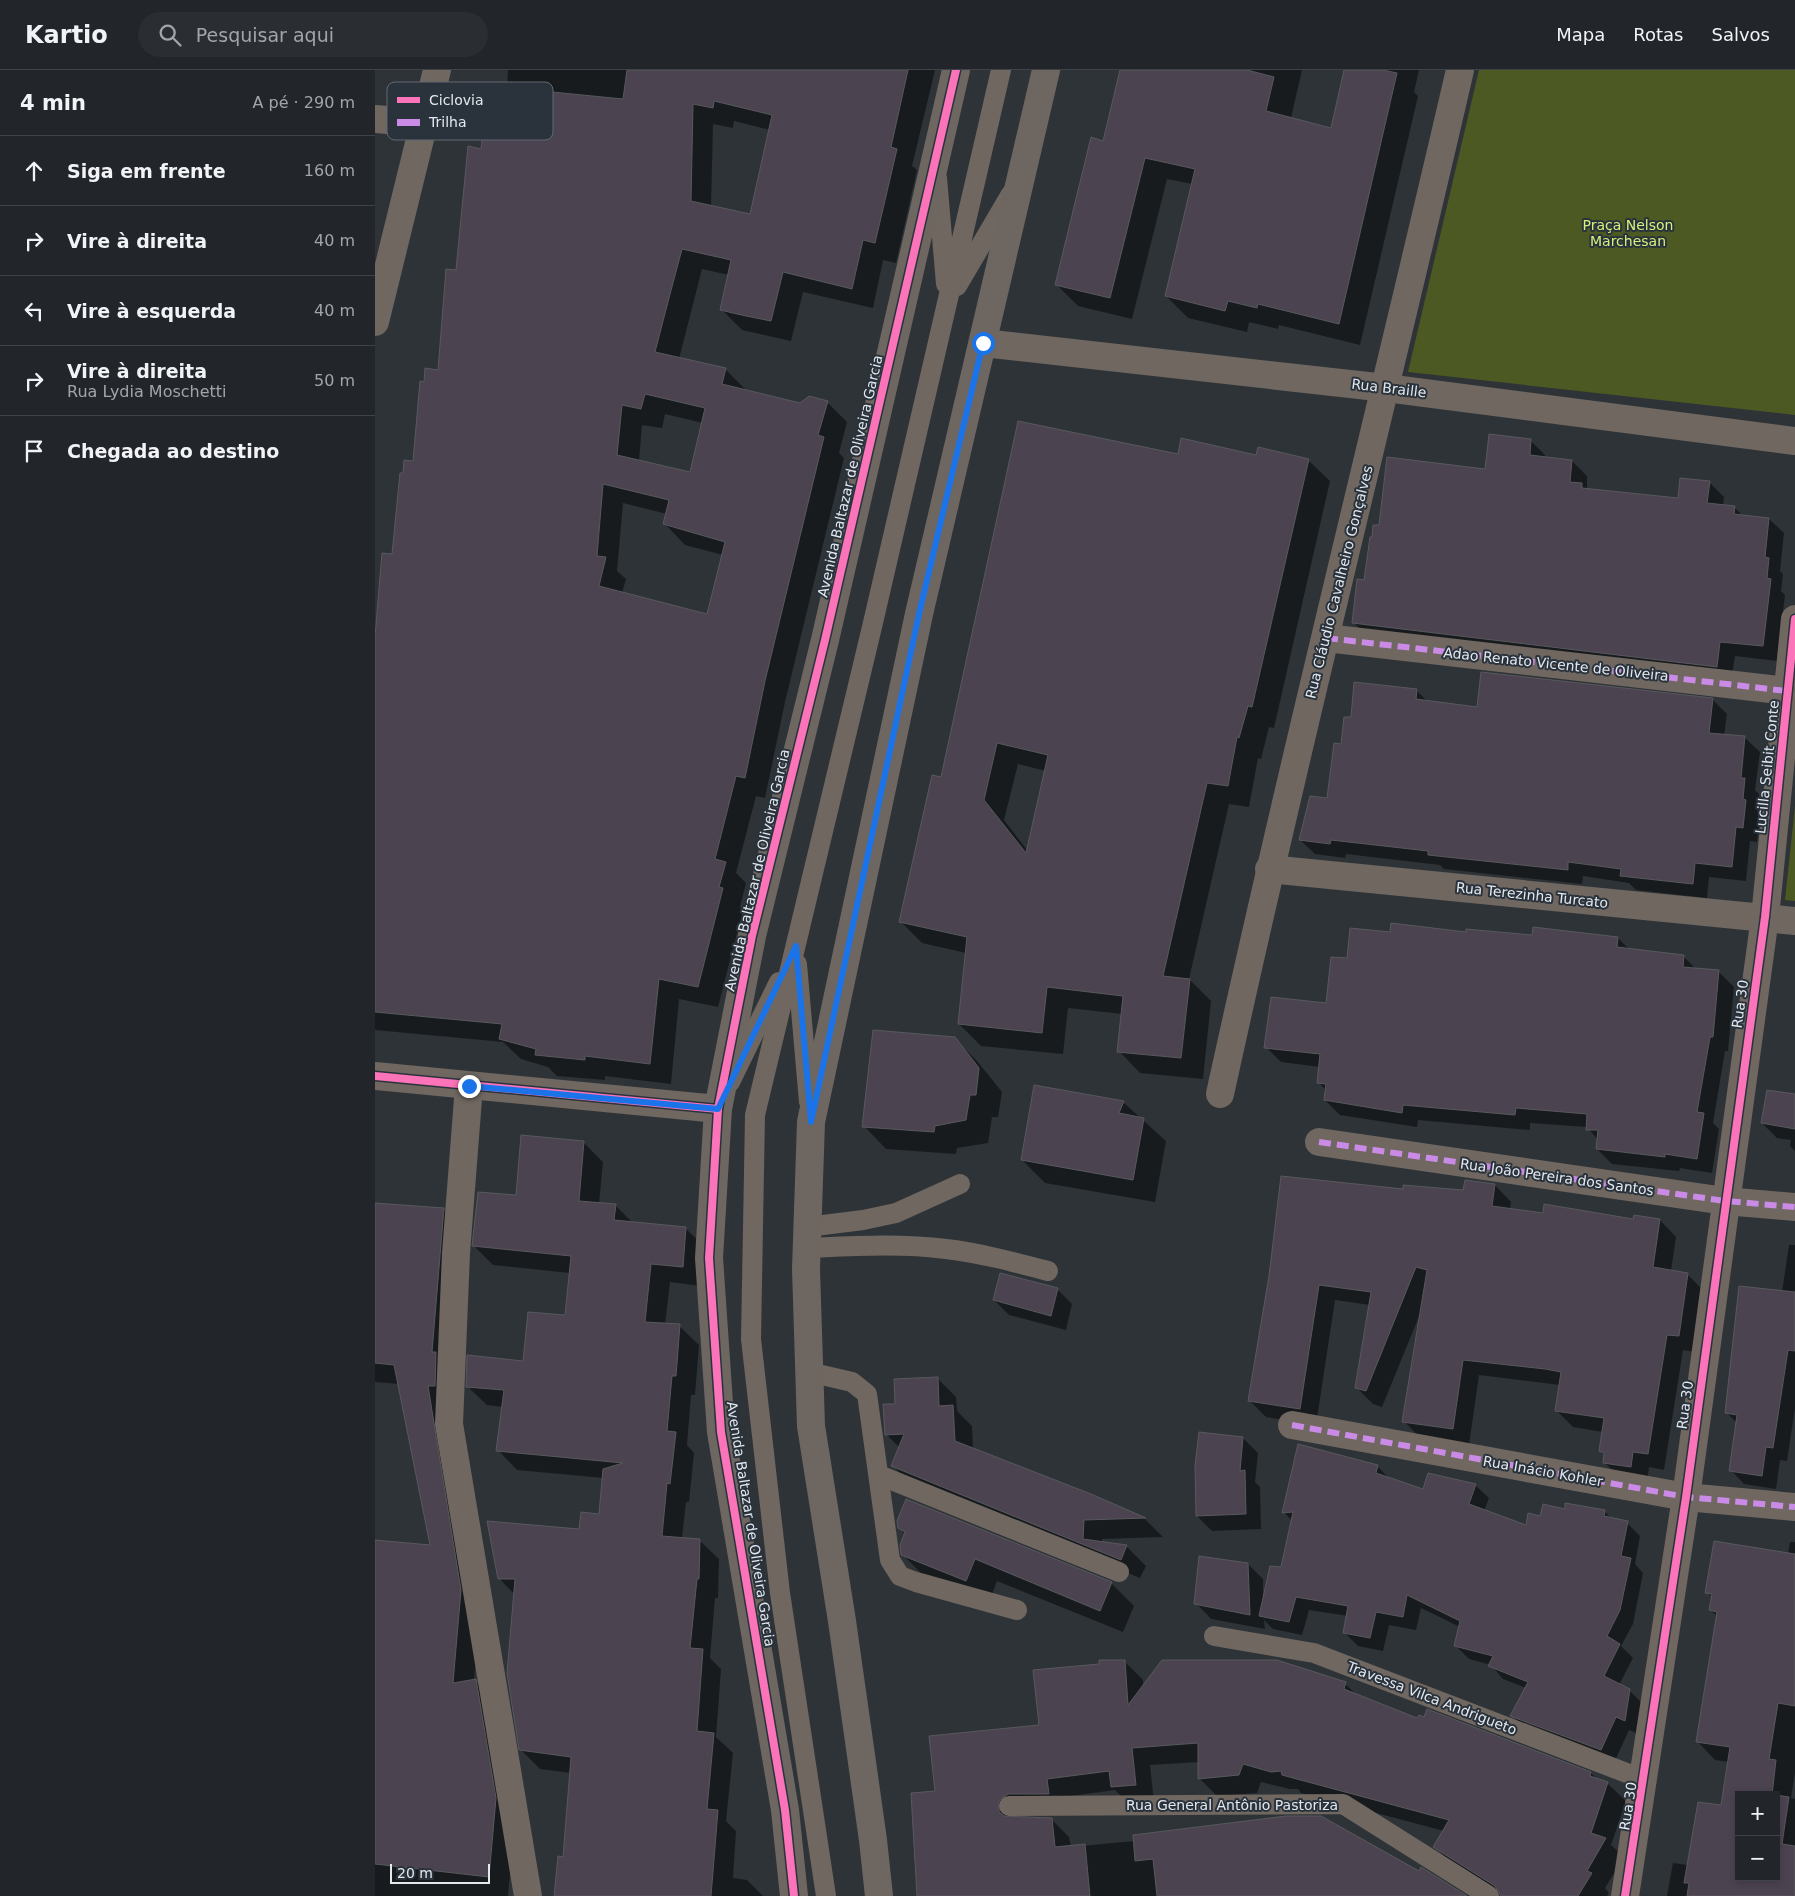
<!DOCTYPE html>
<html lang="pt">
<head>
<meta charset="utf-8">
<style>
	body { margin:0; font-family:"DejaVu Sans",sans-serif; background:#2a2e32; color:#f1f3f6 }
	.controls { position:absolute; right:15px; bottom:15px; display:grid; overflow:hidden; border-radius:0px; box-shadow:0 2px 8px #0003 }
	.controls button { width:45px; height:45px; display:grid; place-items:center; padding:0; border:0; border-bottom:1px solid #3f4347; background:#22262a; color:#f1f3f6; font:25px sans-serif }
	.scale { position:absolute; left:15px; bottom:12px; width:100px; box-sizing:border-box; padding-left:5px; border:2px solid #e3e8ef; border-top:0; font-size:14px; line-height:18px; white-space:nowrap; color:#e3e8ef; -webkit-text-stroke:4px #2a333c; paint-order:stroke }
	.stop { position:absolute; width:15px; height:15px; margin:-11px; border:4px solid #1a73e8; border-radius:50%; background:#fff }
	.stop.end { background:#1a73e8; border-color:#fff; box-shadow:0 1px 5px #0008 }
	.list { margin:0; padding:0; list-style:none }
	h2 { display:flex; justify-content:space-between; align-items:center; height:65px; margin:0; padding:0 20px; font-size:21px }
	h2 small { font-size:16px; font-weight:400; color:#a2a5a8 }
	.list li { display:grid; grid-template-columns:32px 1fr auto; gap:15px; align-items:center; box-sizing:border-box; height:70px; padding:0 20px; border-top:1px solid #3f4347 }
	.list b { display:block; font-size:19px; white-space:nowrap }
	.list p { margin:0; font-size:16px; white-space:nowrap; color:#a2a5a8 }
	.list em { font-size:16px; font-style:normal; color:#a2a5a8 }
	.icon { flex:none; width:28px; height:28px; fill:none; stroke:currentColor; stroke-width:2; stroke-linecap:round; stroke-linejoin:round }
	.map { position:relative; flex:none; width:1420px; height:1826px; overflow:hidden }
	header { display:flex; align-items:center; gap:30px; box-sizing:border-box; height:70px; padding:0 25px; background:#22262a; border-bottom:1px solid #3f4347 }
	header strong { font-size:24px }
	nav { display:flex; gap:28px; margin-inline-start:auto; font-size:18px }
	.search { width:350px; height:45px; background:#2a2e32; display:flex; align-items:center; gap:12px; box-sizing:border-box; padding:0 18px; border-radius:28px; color:#a2a5a8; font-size:19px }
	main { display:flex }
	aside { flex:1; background:#22262a }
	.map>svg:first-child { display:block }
</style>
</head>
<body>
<header>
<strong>Kartio</strong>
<div class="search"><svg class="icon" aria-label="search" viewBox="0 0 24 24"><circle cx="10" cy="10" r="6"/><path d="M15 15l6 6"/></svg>Pesquisar aqui</div>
<nav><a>Mapa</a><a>Rotas</a><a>Salvos</a></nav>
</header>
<main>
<aside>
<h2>4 min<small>A pé · 290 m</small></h2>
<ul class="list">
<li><svg class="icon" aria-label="ahead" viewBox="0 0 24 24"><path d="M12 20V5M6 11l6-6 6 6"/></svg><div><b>Siga em frente</b></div><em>160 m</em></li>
<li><svg class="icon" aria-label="right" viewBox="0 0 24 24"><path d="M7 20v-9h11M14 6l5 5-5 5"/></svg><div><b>Vire à direita</b></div><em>40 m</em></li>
<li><svg class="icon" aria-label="left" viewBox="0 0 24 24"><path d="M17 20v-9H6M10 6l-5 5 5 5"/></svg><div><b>Vire à esquerda</b></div><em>40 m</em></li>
<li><svg class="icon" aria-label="right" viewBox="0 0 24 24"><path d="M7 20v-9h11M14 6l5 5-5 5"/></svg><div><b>Vire à direita</b><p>Rua Lydia Moschetti</p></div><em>50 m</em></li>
<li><svg class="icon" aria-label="arrive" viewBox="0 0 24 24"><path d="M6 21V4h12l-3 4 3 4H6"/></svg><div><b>Chegada ao destino</b></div></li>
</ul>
</aside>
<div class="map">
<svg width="1420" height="1826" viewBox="0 0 1420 1826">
	<rect width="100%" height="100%" fill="#2e3338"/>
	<g fill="#4d5922">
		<polygon points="1104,0 1420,0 1420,345 1033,302"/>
		<polygon points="1420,736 1420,831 1410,830"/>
	</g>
	<g fill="#0007" fill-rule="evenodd">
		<path d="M133,0h427l-23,96 5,4 -21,93 -13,-3 -10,48 -70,-16 -12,49 -49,-11 -21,-21 8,-34 -27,-6 -23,90 46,10 21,21 54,14 27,-2 20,20 -8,31 5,5 -59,244 -20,96 -9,-2 -20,77 10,10 -6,24 3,3 -25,97 -39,-8 -8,85 -66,-8v4l-48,-4 -9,-9 -27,-8 -18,-17 -128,-12v-378l19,-97 10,-80 10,-13 11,-79 14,-12 52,-270 16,-12zM359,51l36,9 -19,86 -40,-9 2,-83 20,4zM290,344l38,9 -12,50 -52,-12 3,-36 20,3zM248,433l44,11 -2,10 20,21 38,10 -15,60 -86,-22 4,-14 -9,-8z"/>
		<polygon points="747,0 927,0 916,48 957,59 971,0 1044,0 1039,22 1043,26 985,275 904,255 903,259 874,252 872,262 813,248 791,226 817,114 792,109 757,249 703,236 681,214 729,72"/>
		<polygon points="1155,370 1170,385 1170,388 1197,391 1212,406 1212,420 1304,429 1334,412 1349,427 1348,436 1359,437 1368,446 1394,449 1409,463 1405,501 1408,504 1406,521 1410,525 1402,591 1360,586 1356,611 993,567 978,552 1005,457 1111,400"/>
		<path d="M803,386l130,4 22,21 -56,247 -5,-1 -8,32 -3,-1 -9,49 -20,-3 -40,175 22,22 -8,78 -63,-6 -21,-22 3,-37 -54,-6 -5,46 -82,-8 -22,-22 7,-71 -44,-10 -22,-22 42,-143zM643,694l28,7 -19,79 -23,-30z"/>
		<polygon points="1041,620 1053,632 1103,638 1337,629 1352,644 1349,666 1370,668 1385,682 1380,720 1384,724 1383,743 1385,745 1382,772 1375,771 1371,811 1334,807 1332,828 1261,820 1254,813 1208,806 1207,814 1069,799 1065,795 971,784 970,788 940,784 925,770 953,729 967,675 977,649"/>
		<polygon points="1016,863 1243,868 1255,880 1308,886 1322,900 1344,902 1359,917 1353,981 1350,981 1338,1053 1344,1059 1337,1103 1305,1098 1304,1101 1237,1094 1222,1079 1223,1070 1212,1057 1155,1053 1155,1060 1043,1050 1042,1057 965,1045 950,1030 951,1020 943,1012 945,997 906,992 891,977 952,935 973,890"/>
		<polygon points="579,968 602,991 627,1022 623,1047 617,1047 613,1073 582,1078 581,1084 511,1079 489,1056"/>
		<polygon points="1420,1025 1420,1081 1415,1076 1416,1070 1402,1068 1387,1053"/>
		<polygon points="748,1032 791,1071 780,1132 670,1113 647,1090"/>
		<polygon points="208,1072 228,1092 224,1134 240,1135 258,1153 310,1158 330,1177 326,1216 295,1212 290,1255 304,1256 324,1275 320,1325 316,1325 312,1375 319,1383 314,1432 311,1432 307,1468 324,1470 344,1489 343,1528 340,1528 335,1588 346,1599 341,1667 358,1683 351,1751 361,1761 358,1808 372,1810 388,1826 180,1826 189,1788 196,1703 165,1699 146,1680 140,1525 124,1508 205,1460 225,1445 229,1408 142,1400 123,1380 128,1337 112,1335 92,1316 149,1293 191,1246 195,1203 118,1195 99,1176 142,1127"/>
		<polygon points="1120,1115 1136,1132 1135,1139 1169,1144 1285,1150 1301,1167 1296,1201 1312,1204 1328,1220 1320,1282 1308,1280 1289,1400 1274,1397 1272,1412 1246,1409 1229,1392 1230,1386 1225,1381 1228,1362 1198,1357 1182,1341 1185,1315 1104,1305 1094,1375 1045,1368 1029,1351 1045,1244 1007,1337 998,1334 982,1318 995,1235 960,1230 941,1355 891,1347 875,1331 895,1206 1029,1121 1089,1121"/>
		<polygon points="0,1134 68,1139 88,1159 76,1298 105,1540 99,1610 120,1629 140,1748 133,1826 0,1826 0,1472 57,1476 24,1314 0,1312"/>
		<polygon points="1414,1175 1420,1175 1420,1338 1412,1391 1405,1390 1401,1419 1369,1414 1356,1400 1362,1353 1351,1342 1407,1222"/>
		<polygon points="682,1219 697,1234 691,1260 634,1245 619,1230"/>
		<polygon points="562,1308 581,1327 582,1341 597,1356 598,1379 716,1425 770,1449 788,1467 727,1469 727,1473 752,1477 771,1496 765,1508 537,1415 518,1396 525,1378 511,1364 522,1335"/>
		<polygon points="868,1368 883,1383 880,1412 885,1417 886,1459 837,1461 822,1446"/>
		<polygon points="1002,1396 1016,1410 1048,1421 1100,1415 1114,1428 1109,1441 1152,1457 1166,1447 1192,1440 1229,1441 1237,1449 1252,1453 1265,1466 1260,1494 1268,1503 1258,1554 1246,1576 1258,1588 1244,1615 1254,1620 1267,1633 1263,1664 1254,1660 1239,1693 1150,1659 1137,1645 1151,1618 1128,1609 1116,1595 1094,1589 1081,1576 1085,1557 1046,1538 1041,1560 1014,1555 1008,1581 983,1576 969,1562 973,1546 934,1540 927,1565 898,1559 889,1550 890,1559 836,1549 821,1533 873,1494 888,1509 888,1527 907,1499 917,1451 909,1442"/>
		<polygon points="524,1458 736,1513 759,1536 748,1562 622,1511 614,1533 550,1507 527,1484 530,1464"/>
		<path d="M1415,1472h5v230l-4,26 4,1v97h-128l6,-33 15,2 34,-58 7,-45 -14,-2 -18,-19 21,-124 -8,-7 3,-12 -6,-6 81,-38zM1364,1725h37v82h-37z"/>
		<polygon points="749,1591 768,1610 768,1617 970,1614 982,1625 1043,1650 1216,1703 1222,1709 1232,1713 1251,1731 1236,1775 1249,1787 1230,1818 1234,1823 1232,1826 1127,1826 1078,1795 1060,1777 1069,1761 926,1723 923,1719 915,1719 886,1712 882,1723 842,1726 824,1708 824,1692 775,1695 779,1732 755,1735 740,1720 689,1727 640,1749 676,1749 694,1767 696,1777 759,1771 1089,1826 546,1826 562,1722 665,1656"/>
	</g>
	<g fill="#4c4351" stroke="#58595d" fill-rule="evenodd">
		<path d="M252,0h281l-17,77 6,2 -22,94 -12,-3 -11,49 -69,-17 -12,49 -25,-5 -26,-6 11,-50 -49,-11 -13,49 -14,54 71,16 -4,16 78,19 9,-7 19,5 -10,34 6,2 -59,244 -20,97 -9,-2 -21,83 11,3 -7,25 4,1 -25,99 -39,-8 -9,85 -65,-8v4l-50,-5 1,-6 -37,-10 3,-15 -127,-12v-375l7,-84 10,1 8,-81h3l1,-13 9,1 7,-80 4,1 1,-14 13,2 8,-101 10,1 12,-124 13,3 6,-50h3l1,-13 132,13zM339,31l58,14 -22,99 -59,-13 2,-97 20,4zM270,324l60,14 -15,64 -73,-17 5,-50 19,4zM228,414l66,16 -6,24 62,18 -18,72 -108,-28 7,-29 -9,-1z"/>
		<polygon points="745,0 872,0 899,7 891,41 956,58 969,0 1008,0 1022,3 964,254 883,234 882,238 853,231 850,241 790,226 820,99 770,88 735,228 680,215 716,67 728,71"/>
		<path d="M643,351l160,33 3,-16 75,17 2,-8 51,12 -57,248 -4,-1 -9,32 -2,-1 -9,49 -21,-3 -44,193 27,3 -9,79 -64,-6 6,-56 -76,-9 -5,46 -84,-9 9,-87 -68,-15 33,-147 9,2zM622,673l51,12 -22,98 -42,-53z"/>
		<polygon points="1114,364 1156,369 1155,385 1197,390 1195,412 1207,413 1207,418 1303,428 1305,408 1335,411 1332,433 1360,436 1359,444 1394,448 1390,487 1394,488 1392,508 1396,509 1388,576 1345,572 1342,597 977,553 982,509 989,510 995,467 997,467 998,455 1004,455 1012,387 1110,399"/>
		<polygon points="1106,602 1338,628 1334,663 1370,666 1366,708 1370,708 1368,729 1371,730 1368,758 1361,757 1357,797 1320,793 1318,814 1245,806 1246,799 1193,792 1193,800 1053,785 1053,781 956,770 955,774 924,770 935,726 952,728 959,673 966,674 969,647 976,647 979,612 1042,619 1041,629 1102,637"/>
		<polygon points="1016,853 1091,862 1091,859 1157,865 1158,857 1243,867 1242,877 1309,885 1308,897 1344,900 1338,967 1335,967 1322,1042 1329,1043 1322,1089 1290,1084 1290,1087 1221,1079 1223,1060 1211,1060 1212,1044 1141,1038 1140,1045 1028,1035 1027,1043 949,1030 951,1014 942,1013 945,984 889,978 896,927 951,933 956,887 972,888 975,858 1015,862"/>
		<polygon points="498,960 580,967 604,998 601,1025 595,1025 591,1050 560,1056 559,1062 487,1057"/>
		<polygon points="659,1015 749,1031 744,1043 769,1048 758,1110 646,1090"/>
		<polygon points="1392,1020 1420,1024 1420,1059 1386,1053"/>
		<polygon points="146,1065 209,1071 204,1131 241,1134 239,1150 311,1157 308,1197 276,1194 270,1252 305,1254 301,1306 297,1306 292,1361 301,1362 295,1414 292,1413 287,1466 325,1469 324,1509 322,1509 315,1578 328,1579 322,1661 339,1663 332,1739 343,1740 336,1826 179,1826 183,1786 188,1787 196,1687 144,1680 132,1603 140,1509 123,1509 112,1451 204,1459 206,1442 224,1444 228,1399 248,1393 121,1381 129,1320 91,1317 92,1285 148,1291 153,1242 190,1245 196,1186 97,1176 103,1122 141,1125"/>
		<polygon points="906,1106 1028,1119 1028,1115 1088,1120 1090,1110 1120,1114 1117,1136 1168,1143 1169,1134 1258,1149 1259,1145 1285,1149 1278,1197 1313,1203 1304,1266 1292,1265 1273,1384 1258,1382 1256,1397 1228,1393 1229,1383 1224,1381 1229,1348 1180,1341 1186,1302 1170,1299 1088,1290 1078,1359 1027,1352 1052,1200 1041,1197 991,1321 980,1318 996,1222 944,1215 925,1339 873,1331 894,1206"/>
		<polygon points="0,1133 69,1138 57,1282 61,1282 60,1316 53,1316 86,1520 78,1613 101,1609 121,1728 114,1807 0,1794 0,1470 55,1475 19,1295 0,1293"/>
		<polygon points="625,1203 683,1218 676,1246 618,1230"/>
		<polygon points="1364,1216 1420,1222 1420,1281 1413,1280 1398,1378 1391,1377 1387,1406 1354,1401 1362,1345 1350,1343"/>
		<polygon points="563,1307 564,1336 578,1335 580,1371 716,1424 771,1448 709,1450 708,1469 752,1475 746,1490 516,1396 529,1364 510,1365 508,1334 520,1334 519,1309"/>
		<polygon points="824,1362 868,1367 865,1401 870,1400 871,1444 821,1446 820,1396"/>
		<polygon points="923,1374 1003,1395 1001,1403 1048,1419 1053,1403 1101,1414 1094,1434 1151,1455 1153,1443 1165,1446 1168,1434 1190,1439 1190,1433 1230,1440 1229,1446 1253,1451 1246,1486 1256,1488 1245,1540 1232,1566 1245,1574 1229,1606 1255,1619 1250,1651 1241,1647 1226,1680 1135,1646 1153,1612 1113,1596 1118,1586 1079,1576 1085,1551 1032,1525 1028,1547 1001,1542 995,1568 968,1563 973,1536 921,1527 914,1552 884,1546 895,1496 906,1497 918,1442 907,1443"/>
		<polygon points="531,1429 737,1512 725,1541 600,1489 591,1511 526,1485 525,1475 530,1462 523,1458 522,1451"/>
		<polygon points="1339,1471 1420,1484 1420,1636 1403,1633 1394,1689 1401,1690 1397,1725 1364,1725 1364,1807 1401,1807 1401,1725 1414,1727 1407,1774 1420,1776 1420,1826 1312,1826 1314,1813 1309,1813 1323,1732 1346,1735 1355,1677 1321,1672 1342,1542 1334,1540 1337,1524 1330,1523"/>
		<polygon points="824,1486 873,1493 875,1545 819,1534"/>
		<polygon points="724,1590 750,1590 753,1635 787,1590 902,1590 971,1612 969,1619 1042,1648 1044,1645 1049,1647 1052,1639 1216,1702 1215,1706 1233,1712 1216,1763 1231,1768 1212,1801 1217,1803 1203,1826 1126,1826 1120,1816 1058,1777 1074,1750 907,1705 906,1701 896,1702 868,1694 864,1705 823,1709 823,1673 757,1678 761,1715 736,1717 734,1701 672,1709 674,1724 633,1724 624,1731 624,1742 629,1746 677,1748 680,1777 710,1774 715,1826 542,1826 536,1723 560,1721 554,1666 664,1655 658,1600 724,1594"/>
		<polygon points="911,1746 946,1746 1044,1801 1046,1797 1092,1826 782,1826 778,1789 760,1791 758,1765"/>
	</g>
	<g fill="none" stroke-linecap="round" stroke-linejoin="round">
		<g stroke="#6f6760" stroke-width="20">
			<polyline points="562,108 571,214"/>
			<polyline points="582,216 636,124"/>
			<polyline points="422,894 434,1032"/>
			<polyline points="355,1012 404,912"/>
			<polyline points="432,1157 488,1150 521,1143 585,1114"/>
			<path d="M432,1178c46,-2 93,-5 139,1 34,4 68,13 102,22"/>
			<polyline points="434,1302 477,1312 492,1324 515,1490 525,1506 541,1512 642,1540"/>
			<polyline points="504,1405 744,1502"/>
			<polyline points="839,1566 939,1583 1270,1710"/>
			<polyline points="634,1736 968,1734 1114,1826"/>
			<polyline points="451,1826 405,1523 376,1269 380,1045 497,557 626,0"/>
		</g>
		<g stroke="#6f6760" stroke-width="28">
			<polyline points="0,49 49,53"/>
			<polyline points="608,273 1011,318 1420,371"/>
			<polyline points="951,568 1412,621"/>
			<polyline points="894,799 1420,851"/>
			<polyline points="94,1016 81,1183 74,1354 153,1826"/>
			<path d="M845,1024c75,-343 161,-683 240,-1024"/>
			<polyline points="944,1072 1350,1131 1420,1137"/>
			<polyline points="917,1355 1311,1427 1420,1437"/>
			<polyline points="1250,1826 1311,1427 1390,847 1420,549"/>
		</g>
		<g stroke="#6f6760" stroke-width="28">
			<polyline points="0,252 62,0"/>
			<polyline points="0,1006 343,1039"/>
		</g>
		<g stroke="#6e6761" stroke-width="28">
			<polyline points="419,1826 410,1740 346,1362 334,1188 343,1039 377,866 450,570 581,0"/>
			<polyline points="504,1826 498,1770 467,1551 436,1356 431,1199 436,1052 544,544 671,0"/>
		</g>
		<g stroke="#ca8be6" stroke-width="6" stroke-dasharray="12 6" stroke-linecap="butt">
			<polyline points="951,568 1412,621"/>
			<polyline points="944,1072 1350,1131 1420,1137"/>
			<polyline points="917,1355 1311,1427 1420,1437"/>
		</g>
		<g stroke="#2a333c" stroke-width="11">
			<g id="cycleway">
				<polyline points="0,1006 343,1039"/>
				<polyline points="419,1826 410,1740 346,1362 334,1188 343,1039 377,866 450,570 581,0"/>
				<polyline points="1250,1826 1311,1427 1390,847 1420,549"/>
			</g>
		</g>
		<use href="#cycleway" stroke="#fb73b8" stroke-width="8"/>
	</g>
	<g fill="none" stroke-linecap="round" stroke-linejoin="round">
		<polyline stroke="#1a73e8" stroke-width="6" points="94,1016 343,1039 421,876 436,1052 544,544 608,273"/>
	</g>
	<g text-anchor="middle" stroke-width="4" stroke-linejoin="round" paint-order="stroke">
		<g font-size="14" fill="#d5f17b" stroke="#2a333c">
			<text x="1253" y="160">Praça Nelson<tspan x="1253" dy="16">Marchesan</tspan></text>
		</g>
		<g font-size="14" fill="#e3e8ef" stroke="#2a333c">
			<text transform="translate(1014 318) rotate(7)" y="5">Rua Braille</text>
			<text transform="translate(475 406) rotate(-77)" y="5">Avenida Baltazar de Oliveira Garcia</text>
			<text transform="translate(964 512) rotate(-76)" y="5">Rua Cláudio Cavalheiro Gonçalves</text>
			<text transform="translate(1181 594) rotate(6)" y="5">Adao Renato Vicente de Oliveira</text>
			<text transform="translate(1392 697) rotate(-84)" y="5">Lucilla Seibit Conte</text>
			<text transform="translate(382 800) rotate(-77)" y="5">Avenida Baltazar de Oliveira Garcia</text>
			<text transform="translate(1157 825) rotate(6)" y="5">Rua Terezinha Turcato</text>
			<text transform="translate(1365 934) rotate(-82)" y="5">Rua 30</text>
			<text transform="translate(1182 1107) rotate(8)" y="5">Rua João Pereira dos Santos</text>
			<text transform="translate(1310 1335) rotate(-82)" y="5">Rua 30</text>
			<text transform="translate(1168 1401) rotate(10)" y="5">Rua Inácio Kohler</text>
			<text transform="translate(376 1454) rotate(81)" y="5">Avenida Baltazar de Oliveira Garcia</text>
			<text transform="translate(1057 1628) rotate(21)" y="5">Travessa Vilca Andrigueto</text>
			<text x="857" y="1740">Rua General Antônio Pastoriza</text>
			<text transform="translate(1253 1736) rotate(-81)" y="5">Rua 30</text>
		</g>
	</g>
	<rect x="12" y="12" width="166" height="58" rx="8" fill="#2a333c" stroke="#626972" stroke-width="1"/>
	<rect x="22" y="27" width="23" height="6" fill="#fb73b8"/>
	<rect x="22" y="49" width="23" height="7" fill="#ca8be6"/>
	<g font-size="14" fill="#e3e8ef">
		<text x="54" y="35">Ciclovia</text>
		<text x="54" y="57">Trilha</text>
	</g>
</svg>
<div class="controls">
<button>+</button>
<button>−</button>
</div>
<div class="scale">20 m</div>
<div class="stop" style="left:608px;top:273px"></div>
<div class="stop end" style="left:94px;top:1016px"></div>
</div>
</main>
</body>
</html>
